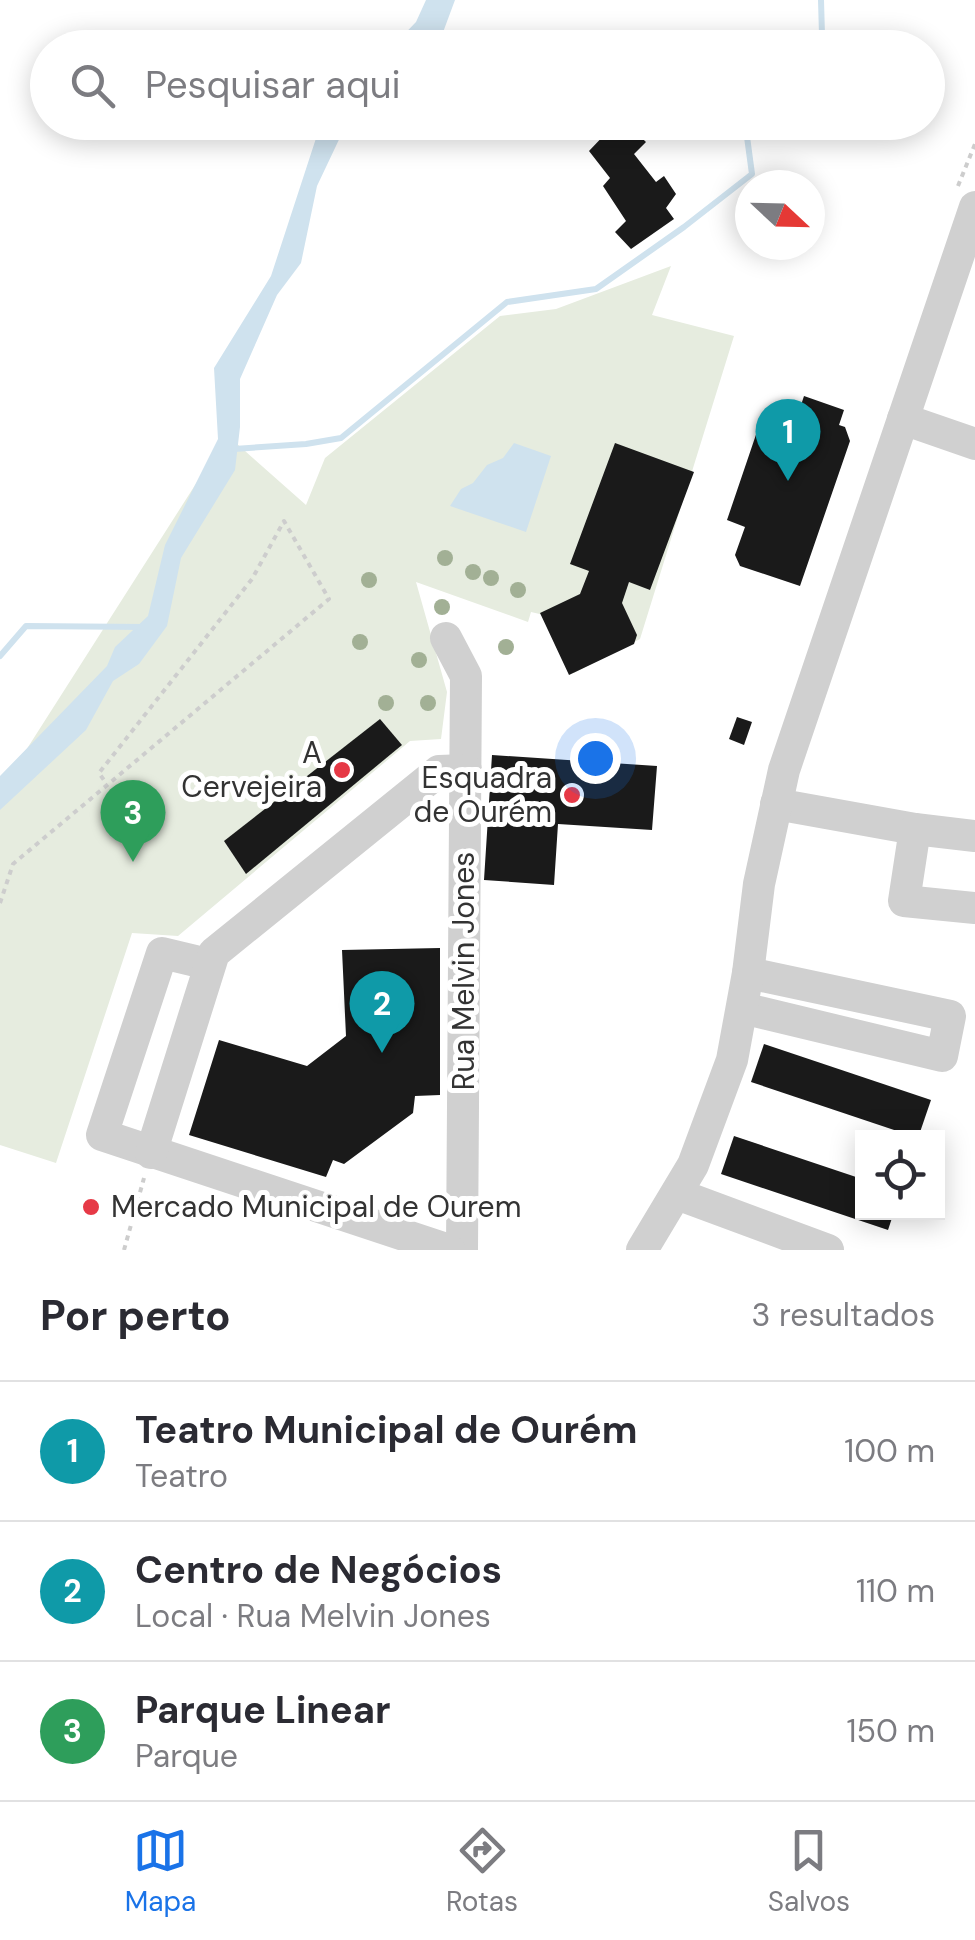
<!DOCTYPE html>
<html lang="pt">
<head>
<meta charset="utf-8">
<style>
	body { margin:0; font-family:"DM Sans",sans-serif; background:#f7f7f7; color:#2b2b33 }
	.controls { position:absolute; right:30px; bottom:30px; display:grid; overflow:hidden; border-radius:0px; box-shadow:0 5px 25px #0003 }
	.controls button { width:90px; height:90px; display:grid; place-items:center; padding:0; border:0; border-bottom:2px solid #e1e1e2; background:#fff; color:#2b2b33; font:50px sans-serif }
	.compass { position:absolute; left:735px; top:170px; width:90px; height:90px; border-radius:50%; background:#fff; box-shadow:0 5px 25px #0003; rotate:112deg }
	.you { position:absolute; left:595px; top:758px; width:35px; height:35px; margin:-25px; border:8px solid #fff; border-radius:50%; background:#1a73e8; box-shadow:0 0 0 15px #1a73e833 }
	.badge { display:grid; place-items:center; width:65px; height:65px; border-radius:50%; background:#1a73e8; color:#fff; font-size:32px; font-weight:700 }
	.pin { position:absolute; translate:-50% -82px; filter:drop-shadow(0 2px 5px #0008) }
	.pin::after { content:''; position:absolute; top:52px; width:35px; height:30px; background:inherit; clip-path:polygon(0 0,100% 0,50% 100%) }
	.list { margin:0; padding:0; list-style:none }
	h2 { display:flex; justify-content:space-between; align-items:center; height:130px; margin:0; padding:0 40px; font-size:42px }
	h2 small { font-size:32px; font-weight:400; color:#7c7c81 }
	.list li { display:grid; grid-template-columns:65px 1fr auto; gap:30px; align-items:center; box-sizing:border-box; height:140px; padding:0 40px; border-top:2px solid #e1e1e2 }
	.list b { display:block; font-size:38px; white-space:nowrap }
	.list p { margin:0; font-size:32px; white-space:nowrap; color:#7c7c81 }
	.list em { font-size:32px; font-style:normal; color:#7c7c81 }
	.icon { flex:none; width:55px; height:55px; fill:none; stroke:currentColor; stroke-width:2; stroke-linecap:round; stroke-linejoin:round }
	.map { position:relative; flex:none; width:975px; height:1250px; overflow:hidden }
	.search { position:absolute; background:#fff; box-shadow:0 5px 25px #0003; left:30px; right:30px; top:30px; height:110px; display:flex; align-items:center; gap:25px; box-sizing:border-box; padding:0 35px; border-radius:55px; color:#7c7c81; font-size:38px }
	.sheet { height:550px; background:#fff }
	nav { display:flex; justify-content:space-around; align-items:center; box-sizing:border-box; height:140px; border-top:2px solid #e1e1e2; background:#fff; font-size:28px; color:#7c7c81 }
	nav a { display:grid; justify-items:center; gap:5px }
	nav .on { color:#1a73e8 }
	.map>svg:first-child { display:block }
</style>
</head>
<body>
<div class="map">
<svg width="975" height="1250" viewBox="0 0 975 1250">
	<rect width="100%" height="100%" fill="#fff"/>
	<polygon fill="#e6ecdf" points="671,266 652,315 734,336 640,639 574,673 544,615 531,612 528,622 416,582 447,692 441,739 410,741 178,936 132,933 56,1163 0,1145 0,791 227,435 306,505 325,458 500,316 556,309"/>
	<g fill="#cfe2ee">
		<polygon points="426,0 455,0 442,35 430,47 392,47 416,22"/>
		<polygon points="321,123 352,123 344,129 317,186 301,263 277,295 240,379 240,427 235,470 181,558 167,626 139,664 113,681 86,730 0,810 0,776 107,666 115,647 148,616 165,545 218,439 214,368 271,276"/>
		<polygon points="514,443 551,456 526,532 450,506 461,489 473,483 487,465 503,458"/>
	</g>
	<g fill="none" stroke-linecap="round" stroke-linejoin="round">
		<g stroke="#cfe2ee" stroke-width="6">
			<polyline points="800,48 822,35 821,0"/>
			<polyline points="234,449 306,444 341,438 507,302 596,289 684,227 752,174 745,122"/>
			<polyline points="0,656 26,626 145,627"/>
		</g>
	</g>
	<g fill="#1a1a1a">
		<polygon points="625,122 646,142 634,154 656,182 664,176 676,194 666,208 674,219 631,249 615,232 626,221 603,186 610,178 589,151 609,130 613,134"/>
		<polygon points="804,396 844,410 839,425 845,427 850,441 800,586 740,566 735,555 745,527 727,520 763,414 781,420 782,417 798,414"/>
		<polygon points="615,443 694,472 650,590 629,582 622,603 637,635 634,644 569,675 540,613 580,594 589,571 570,564"/>
		<polygon points="737,717 752,722 744,745 729,739"/>
		<polygon points="380,719 402,745 246,874 224,841"/>
		<polygon points="492,755 657,766 652,830 558,824 554,885 484,880"/>
		<polygon points="440,948 440,1095 415,1096 413,1113 344,1164 333,1160 326,1177 189,1135 219,1040 307,1066 346,1036 342,950"/>
		<polygon points="764,1044 931,1100 918,1138 751,1082"/>
		<polygon points="734,1136 862,1179 862,1212 894,1212 888,1230 721,1174"/>
	</g>
	<g fill="none" stroke-linecap="round" stroke-linejoin="round">
		<g stroke="#cdcdcd" stroke-width="4" stroke-dasharray="5 5" stroke-linecap="butt">
			<polyline points="958,186 975,144"/>
			<polyline points="0,903 13,864 329,599 284,521 252,579 99,773 106,783"/>
			<polyline points="124,1250 144,1178"/>
		</g>
		<g stroke="#d0d0d0" stroke-width="32">
			<polyline points="903,419 975,444"/>
			<polyline points="446,638 466,676 462,1250"/>
			<polyline points="776,804 915,829 975,836"/>
			<polyline points="915,829 904,901 975,908"/>
			<polyline points="208,964 162,953 102,1135 449,1250"/>
			<polyline points="742,1008 942,1056 950,1016 748,973"/>
			<polyline points="151,1153 214,953 439,771 466,770"/>
			<polyline points="677,1194 828,1250"/>
			<polyline points="642,1250 693,1165 732,1060 748,973 759,884 784,770 975,207"/>
		</g>
	</g>
	<g fill="#a2b095">
		<circle cx="445" cy="558" r="8"/>
		<circle cx="473" cy="572" r="8"/>
		<circle cx="491" cy="578" r="8"/>
		<circle cx="369" cy="580" r="8"/>
		<circle cx="518" cy="590" r="8"/>
		<circle cx="442" cy="607" r="8"/>
		<circle cx="360" cy="642" r="8"/>
		<circle cx="506" cy="647" r="8"/>
		<circle cx="419" cy="660" r="8"/>
		<circle cx="386" cy="703" r="8"/>
		<circle cx="428" cy="703" r="8"/>
	</g>
	<g fill="#e63946" stroke="#fff" stroke-width="4">
		<circle cx="342" cy="770" r="10"/>
		<circle cx="572" cy="795" r="10"/>
		<circle cx="91" cy="1207" r="10"/>
	</g>
	<g text-anchor="middle" stroke-width="10" stroke-linejoin="round" paint-order="stroke">
		<g font-size="30" fill="#333" stroke="#fff" text-anchor="end">
			<text x="322" y="763">A<tspan x="322" dy="34">Cervejeira</tspan></text>
			<text x="552" y="788">Esquadra<tspan x="552" dy="34">de Ourém</tspan></text>
			<text x="111" y="1217" text-anchor="start">Mercado Municipal de Ourem</text>
		</g>
		<g font-size="30" fill="#333" stroke="#fff">
			<text transform="translate(464 971) rotate(-90)" y="10">Rua Melvin Jones</text>
		</g>
	</g>
</svg>
<div class="controls">
<button><svg class="icon" aria-label="locate" viewBox="0 0 24 24"><circle cx="12" cy="12" r="6"/><path d="M12 2v4M12 18v4M2 12h4M18 12h4"/></svg></button>
</div>
<svg class="compass" viewBox="-18 -18 36 36"><path d="M0-13l5 13h-10z" fill="#e53935"/><path d="M0 13l5-13h-10z" fill="#7c7c81"/></svg>
<div class="you"></div>
<div class="pin badge" style="left:788px;top:481px;background:#0f9aa8">1</div>
<div class="pin badge" style="left:382px;top:1053px;background:#0f9aa8">2</div>
<div class="pin badge" style="left:133px;top:862px;background:#2e9e5b">3</div>
<div class="search"><svg class="icon" aria-label="search" viewBox="0 0 24 24"><circle cx="10" cy="10" r="6"/><path d="M15 15l6 6"/></svg>Pesquisar aqui</div>
</div>
<section class="sheet">
<h2>Por perto<small>3 resultados</small></h2>
<ul class="list">
<li><span class="badge" style="background:#0f9aa8">1</span><div><b>Teatro Municipal de Ourém</b><p>Teatro</p></div><em>100 m</em></li>
<li><span class="badge" style="background:#0f9aa8">2</span><div><b>Centro de Negócios</b><p>Local · Rua Melvin Jones</p></div><em>110 m</em></li>
<li><span class="badge" style="background:#2e9e5b">3</span><div><b>Parque Linear</b><p>Parque</p></div><em>150 m</em></li>
</ul>
</section>
<nav>
<a class="on"><svg class="icon" aria-label="map" viewBox="0 0 24 24"><path d="M3 6l6-2 6 2 6-2v14l-6 2-6-2-6 2zM9 4v14M15 6v14"/></svg>Mapa</a>
<a><svg class="icon" aria-label="directions" viewBox="0 0 24 24"><path d="M12 3l9 9-9 9-9-9zM9 14v-3h6M13 9l2 2-2 2"/></svg>Rotas</a>
<a><svg class="icon" aria-label="saved" viewBox="0 0 24 24"><path d="M7 4h10v16l-5-4-5 4z"/></svg>Salvos</a>
</nav>
</body>
</html>
